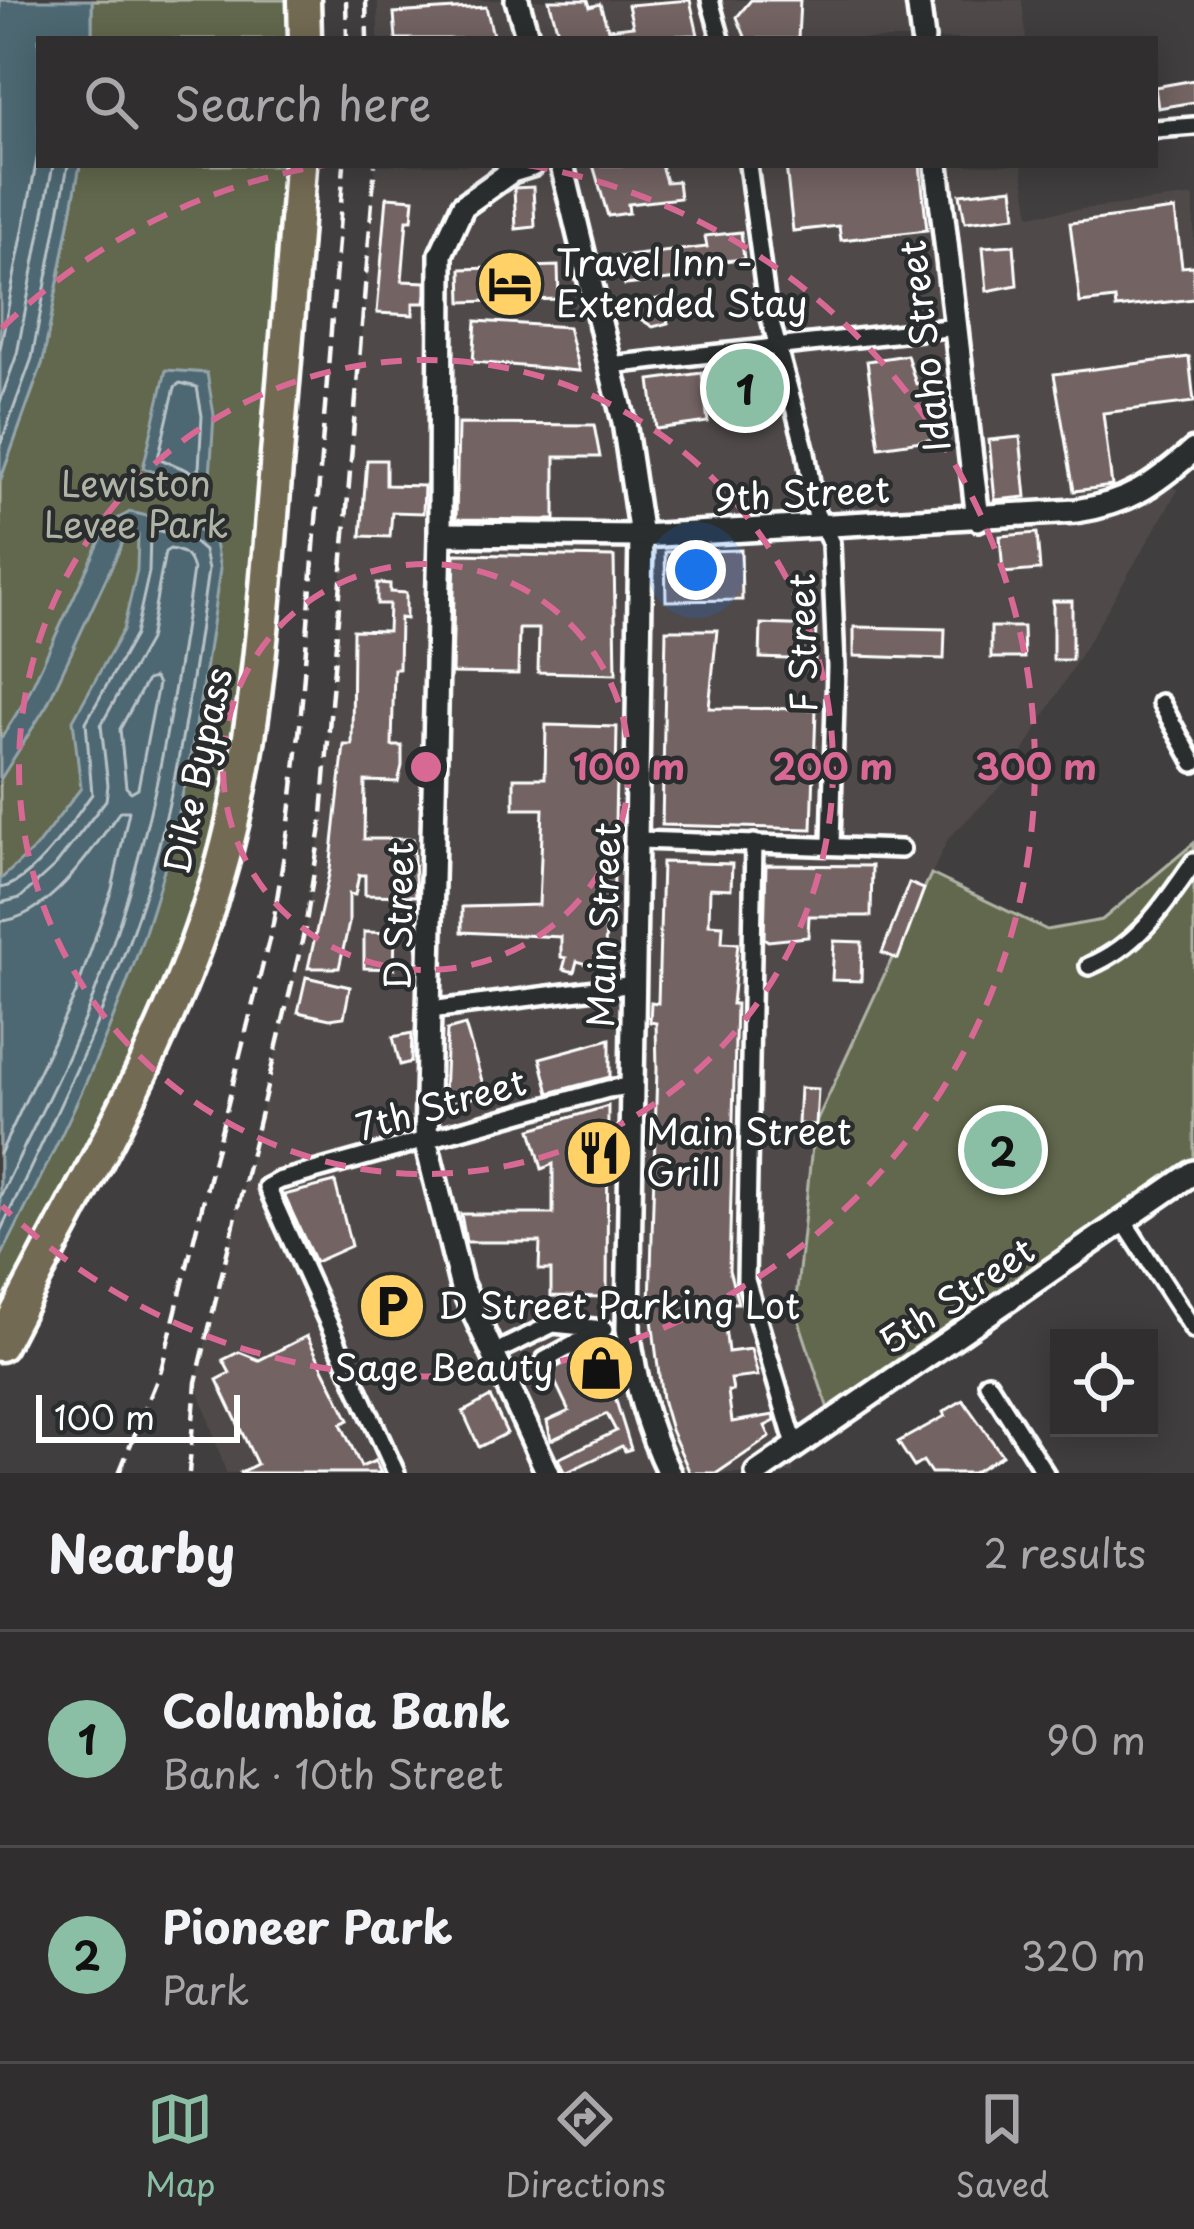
<!DOCTYPE html>
<html lang="en">
<head>
<meta charset="utf-8">
<style>
	body { margin:0; font-family:"Playpen Sans",sans-serif; background:#3c3a3a; color:#f1f3f6 }
	.controls { position:absolute; right:36px; bottom:36px; display:grid; overflow:hidden; border-radius:0px; box-shadow:0 6px 30px #0003 }
	.controls button { width:108px; height:108px; display:grid; place-items:center; padding:0; border:0; border-bottom:3px solid #4b4a4a; background:#302e2e; color:#f1f3f6; font:60px sans-serif }
	.scale { position:absolute; left:36px; bottom:30px; width:204px; box-sizing:border-box; padding-left:12px; border:6px solid #fff; border-top:0; font-size:33px; line-height:42px; white-space:nowrap; color:#fff; -webkit-text-stroke:9px #2a2d2e; paint-order:stroke }
	.you { position:absolute; left:696px; top:570px; width:42px; height:42px; margin:-30px; border:9px solid #fff; border-radius:50%; background:#1a73e8; box-shadow:0 0 0 18px #1a73e833 }
	.badge { display:grid; place-items:center; width:78px; height:78px; border-radius:50%; background:#8abfa5; color:#111; font-size:39px; font-weight:700 }
	.pin { position:absolute; translate:-50% -50%; border:6px solid #fff; box-shadow:0 3px 12px #0006 }
	.list { margin:0; padding:0; list-style:none }
	h2 { display:flex; justify-content:space-between; align-items:center; height:156px; margin:0; padding:0 48px; font-size:51px }
	h2 small { font-size:39px; font-weight:400; color:#a8a8aa }
	.list li { display:grid; grid-template-columns:78px 1fr auto; gap:36px; align-items:center; box-sizing:border-box; height:216px; padding:0 48px; border-top:3px solid #4b4a4a }
	.list b { display:block; font-size:45px; white-space:nowrap }
	.list p { margin:0; font-size:39px; white-space:nowrap; color:#a8a8aa }
	.list em { font-size:39px; font-style:normal; color:#a8a8aa }
	.icon { flex:none; width:66px; height:66px; fill:none; stroke:currentColor; stroke-width:2; stroke-linecap:round; stroke-linejoin:round }
	.map { position:relative; flex:none; width:1194px; height:1473px; overflow:hidden }
	.search { position:absolute; background:#302e2e; box-shadow:0 6px 30px #0003; left:36px; right:36px; top:36px; height:132px; display:flex; align-items:center; gap:30px; box-sizing:border-box; padding:0 42px; border-radius:0px; color:#a8a8aa; font-size:45px }
	.sheet { height:588px; background:#302e2e }
	nav { display:flex; justify-content:space-around; align-items:center; box-sizing:border-box; height:168px; border-top:3px solid #4b4a4a; background:#302e2e; font-size:33px; color:#a8a8aa }
	nav a { display:grid; justify-items:center; gap:6px }
	nav .on { color:#8abfa5 }
	.map>svg:first-child { display:block }
</style>
</head>
<body>
<div class="map">
<svg width="1194" height="1473" viewBox="0 0 1194 1473">
	<rect width="100%" height="100%" fill="#403e3e"/>
	<filter id="ink" filterUnits="userSpaceOnUse"><feTurbulence type="fractalNoise" baseFrequency=".00833" numOctaves="2"/><feDisplacementMap in="SourceGraphic" scale="24" xChannelSelector="R" yChannelSelector="G"/><feConvolveMatrix kernelMatrix="1 2 1 2 8 2 1 2 1" color-interpolation-filters="sRGB"/></filter>
	<g filter="url(#ink)">
		<g fill="#4f4949">
			<polygon points="378,0 1022,0 1026,39 378,39"/>
			<polygon points="375,165 1022,165 1030,215 1194,196 1194,450 1161,479 1178,490 1006,781 948,839 814,1127 832,1421 795,1445 793,1473 226,1473 196,1382 305,929 321,827"/>
		</g>
		<g fill="#62684e" stroke="#b0b4a6" stroke-width="3">
			<polygon points="92,0 304,0 305,39 92,39"/>
			<polygon points="80,165 300,165 284,371 213,896 0,1326 0,481 43,361"/>
			<polygon points="1194,843 1194,1172 832,1421 795,1309 814,1127 931,874 1047,930 1102,920"/>
		</g>
		<g fill="#4d6772" stroke="#94a4aa" stroke-width="3">
			<polygon points="0,0 92,0 92,39 39,39 39,165 80,165 43,361 0,481"/>
			<polygon points="166,370 207,373 214,415 209,492 143,468"/>
			<path d="M130,512l64,15 21,16 5,26c-16,113 -32,225 -66,335 -37,122 -96,241 -154,355v-379l36,-33 45,-59 -8,-68 50,-90 14,-60 1,-34 -15,6 -76,163 -47,75v-40l27,-43 81,-173z"/>
		</g>
		<g fill="none" stroke-linecap="round" stroke-linejoin="round">
			<g stroke="#b8c2c7" stroke-width="3">
				<polyline points="0,349 39,149"/>
				<polygon points="180,383 197,387 202,416 199,468 194,473 158,458 175,387"/>
				<polyline points="0,402 17,354 53,165"/>
				<polyline points="0,446 32,358 68,165"/>
				<polygon points="154,678 158,684 138,788 131,792 126,787 120,729 147,680"/>
				<path d="M0,888c32,-4 73,-68 92,-94l-6,-72 49,-87 14,-63 1,-39 6,-3 33,8 15,13 4,19c-16,113 -31,225 -66,333 -37,114 -91,221 -142,329"/>
				<path d="M0,903l20,-5 35,-32 51,-66 2,-15 -7,-60 48,-85 16,-88 5,-3c14,2 20,7 23,21 -21,148 -45,287 -100,427 -26,68 -62,134 -93,200"/>
				<path d="M0,921c48,-2 95,-74 120,-110h9l-17,78 -36,104 -76,161"/>
			</g>
		</g>
		<g fill="#736464" stroke="#fff" stroke-width="3">
			<polygon points="549,0 588,0 590,7 600,4 608,29 633,26 628,5 690,0 698,35 560,39"/>
			<polygon points="751,0 800,0 798,39 746,39 737,17"/>
			<polygon points="486,7 494,39 396,39 394,13"/>
			<polygon points="1194,80 1194,102 1158,108 1155,87"/>
			<polygon points="593,165 661,165 666,182 678,181 680,198 628,204 629,213 608,216"/>
			<polygon points="786,165 920,165 927,230 841,240 839,226 793,231"/>
			<polygon points="533,187 535,227 516,229 514,188"/>
			<polygon points="1013,188 1016,216 965,222 960,194"/>
			<polygon points="387,197 414,199 412,220 407,220 402,281 426,282 426,293 425,303 413,303 413,315 377,313"/>
			<polygon points="1175,210 1182,267 1194,266 1194,299 1116,308 1115,299 1080,303 1070,223"/>
			<polygon points="741,232 744,259 684,265 687,278 625,285 618,257 707,247 705,236"/>
			<polygon points="1014,245 1017,285 987,291 983,247"/>
			<polygon points="558,266 559,299 462,302 461,269"/>
			<polygon points="661,298 668,323 653,327 623,308"/>
			<polygon points="476,321 568,327 579,371 473,362"/>
			<polygon points="907,355 916,384 936,382 939,404 930,406 935,439 879,447 867,361"/>
			<polygon points="1189,357 1194,402 1103,413 1112,486 1074,491 1054,374"/>
			<polygon points="761,368 766,404 756,405 758,422 738,424 736,407 729,408 725,372"/>
			<polygon points="702,373 708,422 656,429 650,380"/>
			<polygon points="458,424 594,425 600,457 555,457 555,520 456,519"/>
			<polygon points="1020,437 1026,497 995,500 989,440"/>
			<polygon points="367,460 386,460 386,485 424,486 423,513 392,512 390,537 361,536"/>
			<polygon points="1037,533 1040,570 1003,573 1000,536"/>
			<polygon points="741,550 742,600 666,601 665,552"/>
			<polygon points="455,554 614,557 616,674 538,672 539,629 519,629 518,674 452,673"/>
			<polygon points="377,583 390,584 390,592 406,593 406,619 400,618 399,669 394,669 392,746 402,746 402,766 398,782 365,781 364,839 413,839 416,896 365,895 365,875 359,875 355,895 349,894 349,923 339,968 308,968 330,870 344,745 352,745 353,630 388,631 389,604 377,604"/>
			<rect x="1053" y="601" width="19" height="59"/>
			<polygon points="761,624 816,626 815,660 760,658"/>
			<polygon points="854,627 945,629 944,659 854,656"/>
			<polygon points="991,627 1023,627 1024,658 991,658"/>
			<polygon points="666,630 717,630 709,708 816,709 812,829 662,825"/>
			<polygon points="546,725 617,727 613,920 606,920 605,955 609,956 605,969 577,961 574,972 563,969 566,958 561,957 561,937 462,932 462,907 539,905 543,809 514,809 514,778 545,778"/>
			<polygon points="662,862 732,864 731,889 710,888 709,924 723,925 722,942 738,943 732,1004 736,1004 729,1270 738,1303 722,1303 728,1352 751,1349 758,1376 731,1379 733,1391 728,1391 732,1422 774,1415 775,1421 765,1426 770,1437 717,1473 690,1473 671,1430 662,1399 650,1304 657,1069 656,1023 650,1022 651,1002 658,1003"/>
			<polygon points="766,865 872,866 871,916 809,916 808,937 768,941 764,938"/>
			<polygon points="909,883 924,889 898,959 882,953"/>
			<polygon points="364,932 395,933 394,969 364,968"/>
			<polygon points="834,941 862,942 861,981 832,980"/>
			<polygon points="306,977 350,987 344,1017 330,1019 298,1012"/>
			<polygon points="465,1025 486,1094 447,1105 444,1095 447,1030"/>
			<polygon points="412,1033 411,1062 400,1065 393,1037"/>
			<polygon points="610,1039 610,1077 549,1093 540,1058"/>
			<polygon points="800,1088 818,1089 816,1125 798,1124"/>
			<polygon points="608,1106 607,1297 551,1296 551,1270 539,1270 540,1242 466,1242 461,1214 553,1214 553,1164 542,1169 531,1129"/>
			<polygon points="335,1182 351,1246 315,1262 284,1195"/>
			<polygon points="307,1336 349,1420 341,1424 361,1467 375,1461 381,1473 239,1473 257,1464 217,1380 230,1373 223,1360 239,1352 259,1360"/>
			<polygon points="606,1341 613,1391 631,1449 625,1451 622,1446 565,1473 558,1459 616,1431 607,1414 551,1440 547,1421 569,1411 550,1371"/>
			<polygon points="490,1397 507,1433 479,1447 463,1412"/>
			<polygon points="963,1400 1002,1455 973,1473 931,1473 923,1461 914,1467 898,1442 945,1416 943,1412"/>
		</g>
		<g fill="none" stroke-linecap="round" stroke-linejoin="round">
			<g stroke="#fff" stroke-width="24">
				<g id="street">
					<polyline points="710,0 721,39"/>
					<polyline points="1155,129 1194,126"/>
					<polyline points="748,165 767,307 806,452 816,513 831,543 836,667 831,844"/>
					<polyline points="610,365 957,327"/>
					<polyline points="1161,703 1194,763"/>
					<polyline points="639,840 901,849"/>
					<polyline points="754,843 746,1280 795,1445"/>
					<path d="M1089,966c50,-21 75,-61 105,-104"/>
					<polyline points="430,1010 635,984"/>
					<polyline points="1124,1222 1194,1330"/>
					<polyline points="504,1348 553,1324 604,1329"/>
					<polyline points="545,1360 601,1330"/>
					<polyline points="988,1383 1045,1473"/>
					<polyline points="396,1473 267,1187 278,1181 608,1089 632,1086"/>
				</g>
			</g>
			<g stroke="#fff" stroke-width="30">
				<g id="secondary">
					<polyline points="517,0 528,39"/>
					<polyline points="918,0 923,39"/>
					<polyline points="532,165 512,171 463,206 441,254 440,534 426,1142 461,1284 548,1473"/>
					<path d="M562,165l62,257 17,114 -13,793c7,51 18,97 41,144"/>
					<polyline points="937,165 978,519"/>
					<path d="M440,534l201,2 435,-25c53,-8 78,-26 118,-61"/>
					<polyline points="757,1473 1194,1172"/>
				</g>
			</g>
			<g stroke="#fff" stroke-width="39">
				<g id="highway">
					<polyline points="304,0 305,39"/>
					<path d="M0,1345c75,-148 164,-292 213,-451 42,-132 50,-267 61,-403 9,-109 19,-217 26,-326"/>
				</g>
			</g>
			<use href="#street" stroke="#2a2d2e" stroke-width="15"/>
			<use href="#secondary" stroke="#2a2d2e" stroke-width="21"/>
			<use href="#highway" stroke="#736b52" stroke-width="30"/>
			<g stroke="#fff" stroke-width="4.5" stroke-dasharray="18 9" stroke-linecap="butt">
				<polyline points="346,0 347,39"/>
				<polyline points="366,0 367,39"/>
				<polyline points="119,1473 161,1370 273,924 289,823 300,725 344,165"/>
				<polyline points="189,1473 196,1382 305,929 321,827 375,165"/>
			</g>
		</g>
	</g>
	<g fill="none" stroke="#d76994" stroke-width="6" stroke-dasharray="21 15">
		<circle cx="426" cy="767" r="203"/>
		<circle cx="426" cy="767" r="407"/>
		<path d="M2 328A610 610 0 0 1 325 165M527 165A610 610 0 1 1 2 1206"/>
	</g>
	<defs>
		<g id="hotel-disc" transform="scale(3.45)"><circle r="9.5" fill="#ffd166" stroke="#2a2d2e"/><path d="M-6-4.5h1.5V1H6V5H4.5V3h-9V5H-6ZM-4 0a1.8 1.8 0 1 1 3.6 0ZM.5 0V-2.5h3Q6-2.5 6 0Z" fill="#111"/></g>
		<g id="restaurant-disc" transform="scale(3.45)"><circle r="9.5" fill="#ffd166" stroke="#2a2d2e"/><path d="M-5-6h1v4h1v-4h1v4h1v-4h1v5L-1.5 .5V6h-2V.5L-5-1ZM5-6V6H3V1.5H1.5Q1.5-4 5-6Z" fill="#111"/></g>
		<g id="parking-disc" transform="scale(3.45)"><circle r="9.5" fill="#ffd166" stroke="#2a2d2e"/><path d="M-3.5-5.5H1a3.5 3.5 0 0 1 0 7H-1V5.5H-3.5ZM-1-3.4V-.6H.8a1.4 1.4 0 0 0 0-2.8Z" fill="#111"/></g>
		<g id="shop-disc" transform="scale(3.45)"><circle r="9.5" fill="#ffd166" stroke="#2a2d2e"/><path d="M-5-2.5h2.3a2.7 3.5 0 0 1 5.4 0H5L5.5 6h-11ZM-1.5-2.5h3a1.5 2.3 0 0 0-3 0Z" fill="#111"/></g>
	</defs>
	<g fill-rule="evenodd">
		<use href="#hotel-disc" x="510" y="284"/>
		<use href="#restaurant-disc" x="599" y="1153"/>
		<use href="#parking-disc" x="392" y="1306"/>
		<use href="#shop-disc" x="601" y="1368"/>
	</g>
	<g text-anchor="middle" stroke-width="9" stroke-linejoin="round" paint-order="stroke">
		<g font-size="36" fill="#fff" stroke="#2a2d2e" text-anchor="start">
			<text x="556" y="276">Travel Inn -<tspan x="556" dy="41">Extended Stay</tspan></text>
			<text x="646" y="1145">Main Street<tspan x="646" dy="41">Grill</tspan></text>
			<text x="438" y="1319">D Street Parking Lot</text>
			<text x="554" y="1381" text-anchor="end">Sage Beauty</text>
		</g>
		<g font-size="36" fill="#fff" stroke="#2a2d2e">
			<text transform="translate(925 346) rotate(-97)" y="13">Idaho Street</text>
			<text transform="translate(802 494) rotate(-3)" y="13">9th Street</text>
			<text transform="translate(803 643) rotate(-91)" y="13">F Street</text>
			<text transform="translate(198 771) rotate(-78)" y="13">Dike Bypass</text>
			<text transform="translate(399 916) rotate(-89)" y="13">D Street</text>
			<text transform="translate(604 925) rotate(-88)" y="13">Main Street</text>
			<text transform="translate(441 1105) rotate(-16)" y="13">7th Street</text>
			<text transform="translate(957 1296) rotate(-34)" y="13">5th Street</text>
		</g>
		<g font-size="36" fill="#b0b4a6" stroke="#2a2d2e">
			<text x="136" y="497">Lewiston<tspan x="136" dy="41">Levee Park</tspan></text>
		</g>
	</g>
	<circle cx="426" cy="767" r="18" fill="#d76994" stroke="#2a2d2e" stroke-width="6"/>
	<g font-size="36" text-anchor="middle" font-weight="bold" fill="#d76994" stroke="#2a2d2e" stroke-width="9" stroke-linejoin="round" paint-order="stroke">
		<text x="629" y="780">100 m</text>
		<text x="833" y="780">200 m</text>
		<text x="1036" y="780">300 m</text>
	</g>
</svg>
<div class="controls">
<button><svg class="icon" aria-label="locate" viewBox="0 0 24 24"><circle cx="12" cy="12" r="6"/><path d="M12 2v4M12 18v4M2 12h4M18 12h4"/></svg></button>
</div>
<div class="scale">100 m</div>
<div class="you"></div>
<div class="pin badge" style="left:745px;top:388px">1</div>
<div class="pin badge" style="left:1003px;top:1150px">2</div>
<div class="search"><svg class="icon" aria-label="search" viewBox="0 0 24 24"><circle cx="10" cy="10" r="6"/><path d="M15 15l6 6"/></svg>Search here</div>
</div>
<section class="sheet">
<h2>Nearby<small>2 results</small></h2>
<ul class="list">
<li><span class="badge">1</span><div><b>Columbia Bank</b><p>Bank · 10th Street</p></div><em>90 m</em></li>
<li><span class="badge">2</span><div><b>Pioneer Park</b><p>Park</p></div><em>320 m</em></li>
</ul>
</section>
<nav>
<a class="on"><svg class="icon" aria-label="map" viewBox="0 0 24 24"><path d="M3 6l6-2 6 2 6-2v14l-6 2-6-2-6 2zM9 4v14M15 6v14"/></svg>Map</a>
<a><svg class="icon" aria-label="directions" viewBox="0 0 24 24"><path d="M12 3l9 9-9 9-9-9zM9 14v-3h6M13 9l2 2-2 2"/></svg>Directions</a>
<a><svg class="icon" aria-label="saved" viewBox="0 0 24 24"><path d="M7 4h10v16l-5-4-5 4z"/></svg>Saved</a>
</nav>
</body>
</html>
